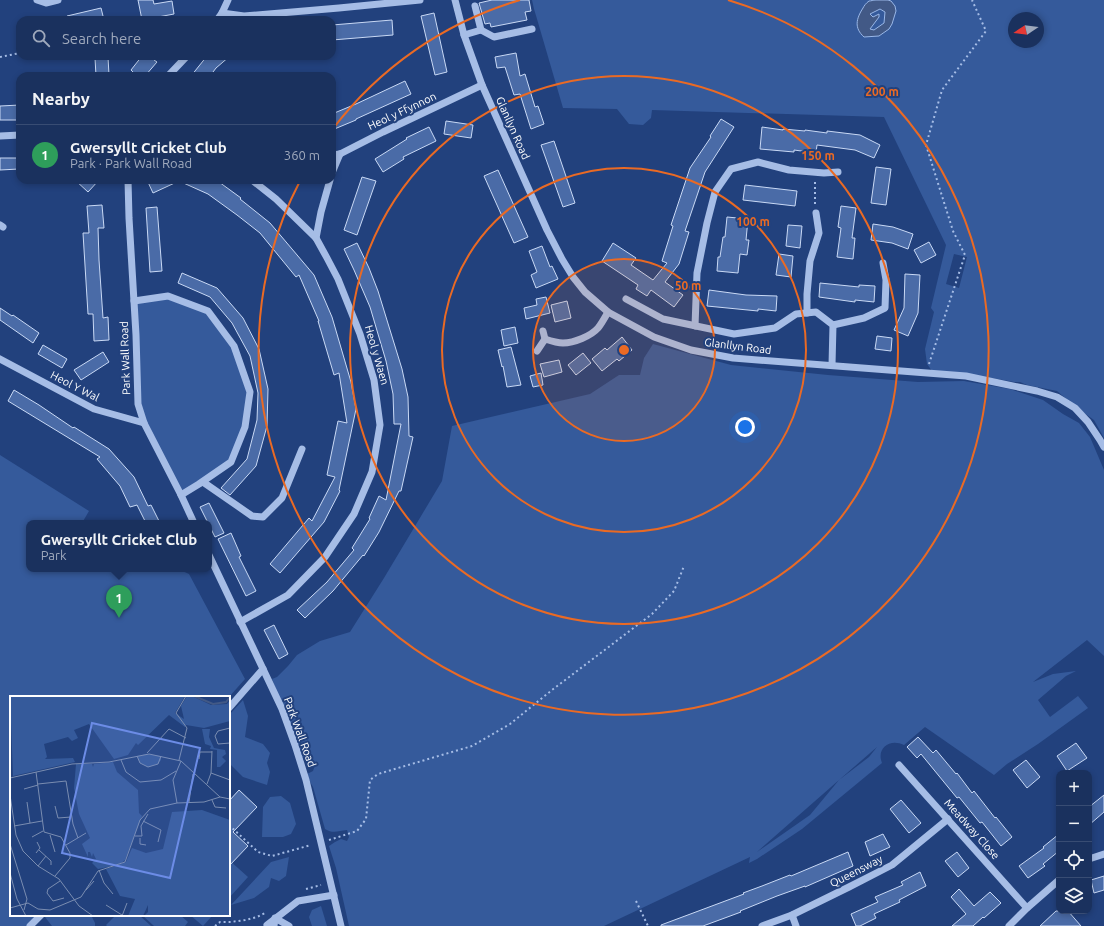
<!DOCTYPE html>
<html lang="en">
<head>
<meta charset="utf-8">
<style>
	body { margin:0; font-family:Ubuntu,sans-serif; background:#273d67; color:#f1f3f6 }
	.controls { position:absolute; right:12px; bottom:12px; display:grid; overflow:hidden; border-radius:8px; box-shadow:0 2px 6px #0003 }
	.controls button { width:36px; height:36px; display:grid; place-items:center; padding:0; border:0; border-bottom:1px solid #384c73; background:#1a315e; color:#f1f3f6; font:20px sans-serif }
	.compass { position:absolute; left:1008px; top:12px; width:36px; height:36px; border-radius:50%; background:#1a315e; box-shadow:0 2px 6px #0003; rotate:257deg }
	.you { position:absolute; left:745px; top:427px; width:14px; height:14px; margin:-10px; border:3px solid #fff; border-radius:50%; background:#1a73e8; box-shadow:0 0 0 6px #1a73e833 }
	.badge { display:grid; place-items:center; width:26px; height:26px; border-radius:50%; background:#d6ab8b; color:#fff; font-size:13px; font-weight:700 }
	.pin { position:absolute; translate:-50% -33px; filter:drop-shadow(0 1px 2px #0008) }
	.pin::after { content:''; position:absolute; top:21px; width:14px; height:12px; background:inherit; clip-path:polygon(0 0,100% 0,50% 100%) }
	.popup { position:absolute; left:26px; top:520px; width:186px; height:52px; box-sizing:border-box; display:grid; place-content:center; border-radius:8px; background:#1a315e; filter:drop-shadow(0 1px 3px #0005); font-size:13px; white-space:nowrap; color:#9fa9bc }
	.popup b { font-size:15px; color:#f1f3f6 }
	.popup::after { content:''; position:absolute; left:50%; top:100%; margin-left:-8px; border:8px solid transparent; border-top-color:#1a315e }
	.list { margin:0; padding:0; list-style:none }
	h2 { display:flex; justify-content:space-between; align-items:center; height:52px; margin:0; padding:0 16px; font-size:17px }
	h2 small { font-size:13px; font-weight:400; color:#9fa9bc }
	.list li { display:grid; grid-template-columns:26px 1fr auto; gap:12px; align-items:center; box-sizing:border-box; height:60px; padding:0 16px; border-top:1px solid #384c73 }
	.list b { display:block; font-size:15px; white-space:nowrap }
	.list p { margin:0; font-size:13px; white-space:nowrap; color:#9fa9bc }
	.list em { font-size:13px; font-style:normal; color:#9fa9bc }
	.icon { flex:none; width:22px; height:22px; fill:none; stroke:currentColor; stroke-width:2; stroke-linecap:round; stroke-linejoin:round }
	.map { position:relative; flex:none; width:1104px; height:926px; overflow:hidden }
	.search { position:absolute; background:#1a315e; box-shadow:0 2px 6px #0003; left:16px; top:16px; width:320px; height:44px; display:flex; align-items:center; gap:10px; box-sizing:border-box; padding:0 14px; border-radius:12px; color:#9fa9bc; font-size:15px }
	.panel { position:absolute; background:#1a315e; box-shadow:0 2px 6px #0003; left:16px; top:72px; width:320px; height:112px; border-radius:12px }
	.map>svg:first-child { display:block }
</style>
</head>
<body>
<div class="map">
<svg width="1104" height="926" viewBox="0 0 1104 926">
	<rect width="100%" height="100%" fill="#22417d"/>
	<g fill="#355a9b" fill-rule="evenodd">
		<path d="M532,0h572v438l-10,-18 -17,-12 -20,-17 -30,-6 -7,-3h-6l-22,-4 -60,-7 -5,-7 -2,-15 9,-37 -3,-4 15,-63 -62,-128 -232,-7 -1,8 -8,7 -14,-1 -12,-15 -54,-1 -26,-89 -3,-10zM1014,18h24v24h-24zM954,254l13,3 -8,31 -13,-4z"/>
		<polygon points="168,296 208,311 234,346 250,392 245,427 231,462 181,495 138,404 134,301"/>
		<path d="M653,344l78,21 97,10 90,7 46,-1 46,8 33,11 20,14 16,9 11,14 14,33v186l-17,-16 -54,42 20,-8 23,-3 -10,5 -28,24 12,17 28,-21 10,12 -50,36 -31,20 -13,11 -69,-48 -21,18c-14,-7 -28,3 -22,18l-80,66 -45,30 -8,4 1,-6 -146,69h-255l-13,-58 -7,-22 6,-4 6,-3 6,2 2,-4 -2,-7c-9,1 -14,4 -22,-1l-12,-42 -4,-7 -2,-6 6,-3 2,-6 -2,-5 -5,-3h-6l-30,-78 5,-2 11,-11 9,-11 23,-14 30,-9 34,-54 58,-97 10,-55 138,-32 29,-19h21l4,-17zM877,747l-8,10 -30,23zM839,780l-29,35 -53,37z"/>
		<polygon points="0,455 89,511 82,523 29,523 29,569 178,569 189,574 245,679 229,697 11,697 11,915 36,915 26,926 0,926"/>
		<polygon points="243,700 248,716 245,737 263,744 270,753 267,763 270,772 267,785 243,777 229,763 229,715"/>
		<polygon points="281,796 290,803 296,824 291,834 283,837 262,837 263,807 270,797"/>
		<polygon points="289,857 286,876 279,881 271,878 269,887 254,898 231,905 271,862"/>
		<polygon points="229,860 248,877 229,898"/>
		<polygon points="321,906 327,926 312,926 309,917 312,910"/>
		<polygon points="47,915 91,915 95,923 95,926 52,926 45,917"/>
		<polygon points="116,915 139,915 151,926 107,926 106,925"/>
		<polygon points="142,915 180,915 188,922 185,926 154,926"/>
		<polygon points="190,915 213,915 203,926"/>
	</g>
	<path fill="#425986" stroke="#99b7e8" fill-rule="evenodd" d="M876,0h12l3,1 4,5 1,5 -4,13 -3,5 -10,7 -15,1c-10,-9 -8,-18 -1,-29 1,-2 3,-5 6,-7 2,0 4,-1 7,-1zM880,9l5,3 -1,11 -10,7 -4,-1 9,-12v-3l-6,3 -3,-3z"/>
	<g fill="#4a6ba7" stroke="#c9d9f5">
		<polygon points="138,0 153,0 154,4 172,1 174,14 142,20"/>
		<polygon points="492,0 529,0 531,11 525,12 527,20 491,27 490,23 485,24 479,3"/>
		<polygon points="101,8 104,20 68,20 67,16"/>
		<polygon points="434,13 447,72 435,75 421,16"/>
		<polygon points="392,20 393,35 332,40 332,25"/>
		<polygon points="516,53 520,76 525,74 535,107 538,106 544,124 531,129 520,94 514,95 505,67 497,68 495,57"/>
		<polygon points="142,56 157,56 154,60 157,62 145,76 137,76 131,70"/>
		<polygon points="207,56 230,56 216,68 210,76 191,76"/>
		<polygon points="108,57 109,75 96,76 95,58"/>
		<polygon points="405,81 411,94 356,119 356,120 332,130 332,114 356,104"/>
		<polygon points="20,105 20,120 0,120 0,106"/>
		<polygon points="721,119 734,127 705,172 685,231 689,232 679,264 665,282 683,295 674,307 651,290 647,296 636,289 638,285 602,261 613,243 636,258 631,265 653,280 667,263 662,261 673,226 671,225 690,168 711,137 710,136"/>
		<polygon points="446,121 473,125 471,138 444,134"/>
		<polygon points="429,127 436,141 403,157 404,159 383,172 375,159 407,139 406,138"/>
		<polygon points="762,127 783,130 783,129 805,131 805,130 827,133 827,131 860,135 880,145 874,158 855,150 817,145 816,153 794,150 794,152 760,149"/>
		<polygon points="554,141 575,203 563,207 541,145"/>
		<polygon points="0,158 19,158 19,169 0,170"/>
		<polygon points="876,167 891,169 886,205 871,203"/>
		<polygon points="498,170 528,237 514,243 484,176"/>
		<polygon points="362,177 376,181 357,235 344,230"/>
		<polygon points="75,180 99,180 88,192"/>
		<polygon points="147,180 213,180 219,182 241,198 240,199 270,223 314,275 332,317 351,382 356,409 339,490 340,491 324,522 280,573 270,564 309,518 312,521 335,477 327,475 338,421 347,423 339,373 334,375 318,321 319,321 299,275 296,277 260,233 237,215 208,194 179,181 153,193"/>
		<polygon points="745,185 797,191 795,206 743,200"/>
		<polygon points="102,205 104,228 98,228 99,260 103,318 108,317 109,340 94,341 93,314 88,314 83,233 89,233 87,206"/>
		<polygon points="841,206 856,208 852,238 855,238 853,259 837,257 841,228 838,227"/>
		<polygon points="157,207 162,271 150,272 146,208"/>
		<polygon points="727,217 748,219 746,240 749,240 747,255 740,254 738,273 717,271 718,257 720,257 723,237 725,237"/>
		<polygon points="873,224 893,227 913,234 908,249 892,243 871,240"/>
		<polygon points="788,225 802,226 800,248 786,246"/>
		<polygon points="929,242 936,255 921,263 914,250"/>
		<polygon points="357,243 369,268 378,291 402,369 408,397 409,436 413,437 401,491 399,491 379,532 364,556 363,555 333,591 305,618 297,610 327,582 354,550 352,548 370,519 369,518 379,496 386,500 401,424 394,424 393,394 386,361 370,307 354,270 344,249"/>
		<polygon points="542,246 550,267 552,266 558,279 536,288 531,275 537,272 529,251"/>
		<polygon points="779,254 793,256 791,277 776,275"/>
		<polygon points="182,273 217,288 243,318 259,349 268,389 267,426 256,466 230,495 221,488 247,459 257,420 258,393 250,356 232,323 210,297 178,283"/>
		<polygon points="905,274 920,275 918,313 908,336 894,330 904,308"/>
		<polygon points="820,283 859,287 859,285 875,286 874,302 855,300 855,302 819,297"/>
		<polygon points="709,290 746,295 777,296 776,311 758,309 758,311 707,306"/>
		<polygon points="546,297 550,313 526,319 524,308 537,305 536,299"/>
		<polygon points="567,301 571,318 555,322 551,305"/>
		<polygon points="0,308 12,316 13,315 39,333 33,343 0,320"/>
		<polygon points="515,327 518,343 504,346 501,330"/>
		<polygon points="877,336 892,338 891,351 875,349"/>
		<polygon points="622,337 632,350 619,361 617,359 602,371 592,359 605,348 607,350"/>
		<polygon points="43,345 67,359 62,368 38,354"/>
		<polygon points="511,347 521,385 507,387 503,366 502,367 498,350"/>
		<polygon points="103,352 109,362 81,380 74,370"/>
		<polygon points="583,353 591,363 576,375 568,365"/>
		<polygon points="559,360 562,372 544,377 540,364"/>
		<polygon points="541,373 543,385 533,387 530,376"/>
		<polygon points="14,390 39,405 73,428 74,427 109,449 134,477 148,506 151,505 160,523 146,523 137,505 130,507 120,486 97,459 100,457 8,401"/>
		<polygon points="209,503 224,533 215,537 200,507"/>
		<polygon points="231,533 241,556 239,557 256,591 246,596 218,539"/>
		<polygon points="274,625 288,654 279,659 264,630"/>
		<polygon points="918,737 933,753 936,750 956,774 957,773 972,793 974,791 995,818 996,817 1012,837 1001,846 982,822 980,823 959,797 957,798 921,754 917,758 907,747"/>
		<polygon points="1076,743 1087,758 1067,771 1057,756"/>
		<polygon points="1026,760 1040,777 1027,788 1013,770"/>
		<polygon points="239,790 257,807 233,832 248,846 229,866 229,801"/>
		<polygon points="1104,795 1104,812 1089,825 1089,807"/>
		<polygon points="901,800 921,823 909,833 890,809"/>
		<polygon points="883,834 890,847 870,856 865,842"/>
		<polygon points="1059,834 1059,851 1043,864 1045,866 1028,878 1019,866 1044,848 1043,847"/>
		<polygon points="848,852 853,866 805,887 805,886 777,896 740,911 741,912 703,926 661,926 661,925 744,894 743,893 762,886 790,875 791,876"/>
		<polygon points="957,852 969,868 958,877 945,861"/>
		<polygon points="920,872 926,886 899,900 900,902 874,914 876,918 860,926 856,926 851,914 878,902 875,897 903,885 901,882"/>
		<polygon points="1104,876 1104,890 1094,893 1091,880"/>
		<polygon points="959,889 974,906 990,892 1001,903 984,918 983,917 973,926 952,926 966,914 951,897"/>
		<polygon points="1056,911 1068,911 1081,926 1040,926"/>
	</g>
	<g fill="none" stroke-linecap="round" stroke-linejoin="round">
		<g stroke="#a6bde6" stroke-width="2" stroke-dasharray="2 3" stroke-linecap="butt">
			<polyline points="185,20 187,20"/>
			<polyline points="0,57 20,53"/>
			<polyline points="815,182 815,204"/>
			<polyline points="929,364 965,255 953,231 926,145 942,90 986,31 972,0"/>
			<polyline points="229,825 258,852 272,856 311,845"/>
			<polyline points="329,840 357,831 366,819 370,780 378,774 472,746 510,724 552,690 652,614 674,591 684,566"/>
			<polyline points="306,889 321,885"/>
			<polyline points="636,901 648,926"/>
			<polyline points="215,926 220,922 231,922 245,920 257,917 265,913"/>
		</g>
		<g stroke="#a6bde6" stroke-width="7">
			<polyline points="37,0 46,3 58,0"/>
			<polyline points="455,0 464,35 482,85 547,230 562,259 573,277 585,292 608,312 654,337 691,350 733,358 966,376 1037,391 1057,397 1075,408 1088,422 1100,440 1104,447"/>
			<polyline points="475,6 481,30"/>
			<polyline points="222,13 244,16 339,8 420,0"/>
			<polyline points="217,20 222,13 228,0"/>
			<polyline points="464,35 481,30 494,37 532,29"/>
			<polyline points="168,76 187,56"/>
			<polyline points="0,136 20,135"/>
			<polyline points="332,155 340,154 383,132 482,85"/>
			<polyline points="332,173 340,154"/>
			<polyline points="128,180 129,218 136,335 138,404 144,423 181,495 194,523"/>
			<polyline points="0,225 3,227"/>
			<polyline points="316,238 321,212 330,180"/>
			<polyline points="626,299 663,319 734,334 775,328 796,314 816,312 833,325 832,365"/>
			<polyline points="134,301 168,296 208,311 234,346 250,392 245,427 231,462 199,484 181,495"/>
			<polyline points="807,313 807,294 810,261 819,233 816,213"/>
			<polyline points="833,325 864,318 885,308 886,280 883,263"/>
			<polyline points="695,326 697,273 707,223 715,192 731,169 758,162 789,170 824,173 838,172"/>
			<polyline points="543,331 545,339"/>
			<path d="M537,351l8,-12c6,2 12,4 18,4 11,0 28,-7 35,-15 4,-5 7,-11 10,-16"/>
			<polyline points="0,359 94,409 144,423"/>
			<polyline points="203,482 252,516 263,517 282,498 302,449"/>
			<polyline points="209,555 282,709 295,745 306,780 341,926"/>
			<polyline points="240,622 288,595 325,557 354,514 372,472 380,425 374,380 360,334 338,279 327,258 316,238 276,199 252,180"/>
			<polyline points="229,708 263,669"/>
			<polyline points="899,765 1027,908"/>
			<polyline points="1089,859 1104,854"/>
			<polyline points="792,915 796,926"/>
			<polyline points="267,925 298,901 334,895"/>
			<polyline points="30,926 41,915"/>
			<polyline points="274,926 275,918 289,926"/>
			<polyline points="762,926 792,915 849,887 892,865 948,819"/>
			<polyline points="1009,926 1027,908 1059,880"/>
		</g>
	</g>
	<circle cx="624" cy="350" r="91" fill="#ea6a24" fill-opacity=".12"/>
	<g fill="none" stroke="#ea6a24" stroke-width="2">
		<circle cx="624" cy="350" r="91"/>
		<circle cx="624" cy="350" r="182"/>
		<circle cx="624" cy="350" r="274"/>
		<path d="M332 130A365 365 0 0 1 520 0M728 0A365 365 0 1 1 300 181"/>
	</g>
	<g text-anchor="middle" stroke-width="4" stroke-linejoin="round" paint-order="stroke">
		<g font-size="11" fill="#fff" stroke="#22417d">
			<text transform="translate(402 111) rotate(-25)" y="4">Heol y Ffynnon</text>
			<text transform="translate(513 128) rotate(66)" y="4">Glanllyn Road</text>
			<text transform="translate(738 346) rotate(7)" y="4">Glanllyn Road</text>
			<text transform="translate(377 355) rotate(74)" y="4">Heol y Waen</text>
			<text transform="translate(125 358) rotate(-92)" y="4">Park Wall Road</text>
			<text transform="translate(75 386) rotate(27)" y="4">Heol Y Wal</text>
			<text transform="translate(300 732) rotate(70)" y="4">Park Wall Road</text>
			<text transform="translate(972 829) rotate(48)" y="4">Meadway Close</text>
			<text transform="translate(856 871) rotate(-27)" y="4">Queensway</text>
		</g>
	</g>
	<g transform="translate(10 696)">
		<rect width="220" height="220" fill="#22417d"/>
		<path d="M0,0h175l-10,17 9,6 -3,-13 6,-10h5l19,9 16,-1 3,-4v21l-26,7 -18,-3 -1,2 -16,-12 -31,30 -2,-2 -8,12 -14,4 -25,-35 -15,6 4,8 -6,3 -4,-4 -24,7 3,13 -2,2 28,-1 2,4 -62,14zM192,33h8l-1,8 5,11 11,2 1,4 -4,3 4,4 -6,6h-3v-17l-7,-1 1,-3 -6,-2zM137,58l14,2v4l-3,4 -10,3 -8,-4 -3,-7zM103,66l4,10 21,18 1,23 3,3 -17,44 -6,5 -21,4 -6,-6 4,-4 -3,-6 -1,4 -2,-5h-2v5l-6,-13 8,-6 -11,-24 -5,-26 2,-24h16l1,3 1,-3zM192,114l28,10v96h-86l4,-4v-7l-5,11h-15l7,-17 -15,-3 -14,-27 20,-7 6,-14 14,5 17,-4 9,-37z" fill="#355a9b"/>
		<path fill="none" stroke="#425986" stroke-width="2" d="M184,0l19,8 13,-2 4,-5"/>
		<path fill="none" stroke="#7a8db1" stroke-width="1" d="M220,32l-12,3 -3,5 3,8 12,-1M137,57l22,-24 17,9M127,60l3,7 8,4 10,-3 3,-8M189,63l1,-7h12M111,64l5,12 14,10 21,-2 15,-9M169,64l8,-32 -11,-15 10,-17M26,76l8,60 17,5 9,16v5l-15,18M201,77l19,7M0,82l62,-14 37,-2 40,-8 32,7 39,36M28,88l28,-3 7,43 5,14M197,88l4,-11 1,-22M14,93l14,-4M0,99l6,40 7,16 15,15 21,13 20,27 14,10M202,104l3,7 11,1M17,106l3,21M179,106l4,-28M167,107l-4,-23 8,-19M45,110l3,12 13,-1M133,125l18,9 -3,12M4,130l28,-5M40,139l5,17M125,140h7l-1,-10 7,-12M22,141l11,-6M130,142v6l6,1M0,148l17,55 -3,11M56,149l20,-12M29,154l12,11v4M26,157l4,-5 -3,-6M28,170l8,-10M89,174l5,13 9,11M0,177l7,26 9,17M50,185l-12,8 -1,4 6,8 11,-3M76,194l8,-9M96,209l16,10M0,212l18,-5 10,6 12,1 31,-13 17,-26 27,-9 15,-42 10,-11 27,-6 27,-1 16,-5 10,2M112,220l5,-13"/>
		<path fill="#6c8ce6" fill-opacity="0.15" stroke="#6c8ce6" stroke-width="2" d="M82,27l108,25 -30,130 -108,-25z"/>
		<rect width="220" height="220" fill="none" stroke="#fff" stroke-width="2"/>
	</g>
	<circle cx="624" cy="350" r="6" fill="#ea6a24" stroke="#22417d" stroke-width="2"/>
	<g font-size="12" text-anchor="middle" font-weight="bold" fill="#ea6a24" stroke="#22417d" stroke-width="4" stroke-linejoin="round" paint-order="stroke">
		<text x="882" y="96">200 m</text>
		<text x="818" y="160">150 m</text>
		<text x="753" y="226">100 m</text>
		<text x="688" y="290">50 m</text>
	</g>
</svg>
<div class="controls">
<button>+</button>
<button>−</button>
<button><svg class="icon" aria-label="locate" viewBox="0 0 24 24"><circle cx="12" cy="12" r="6"/><path d="M12 2v4M12 18v4M2 12h4M18 12h4"/></svg></button>
<button><svg class="icon" aria-label="layers" viewBox="0 0 24 24"><path d="M12 4l9 5-9 5-9-5zM3 14l9 5 9-5"/></svg></button>
</div>
<svg class="compass" viewBox="-18 -18 36 36"><path d="M0-13l5 13h-10z" fill="#e53935"/><path d="M0 13l5-13h-10z" fill="#9fa9bc"/></svg>
<div class="you"></div>
<div class="pin badge" style="left:119px;top:618px;background:#2e9e5b">1</div>
<div class="popup"><b>Gwersyllt Cricket Club</b>Park</div>
<div class="search"><svg class="icon" aria-label="search" viewBox="0 0 24 24"><circle cx="10" cy="10" r="6"/><path d="M15 15l6 6"/></svg>Search here</div>
<section class="panel">
<h2>Nearby<small></small></h2>
<ul class="list">
<li><span class="badge" style="background:#2e9e5b">1</span><div><b>Gwersyllt Cricket Club</b><p>Park · Park Wall Road</p></div><em>360 m</em></li>
</ul>
</section>
</div>
</body>
</html>
